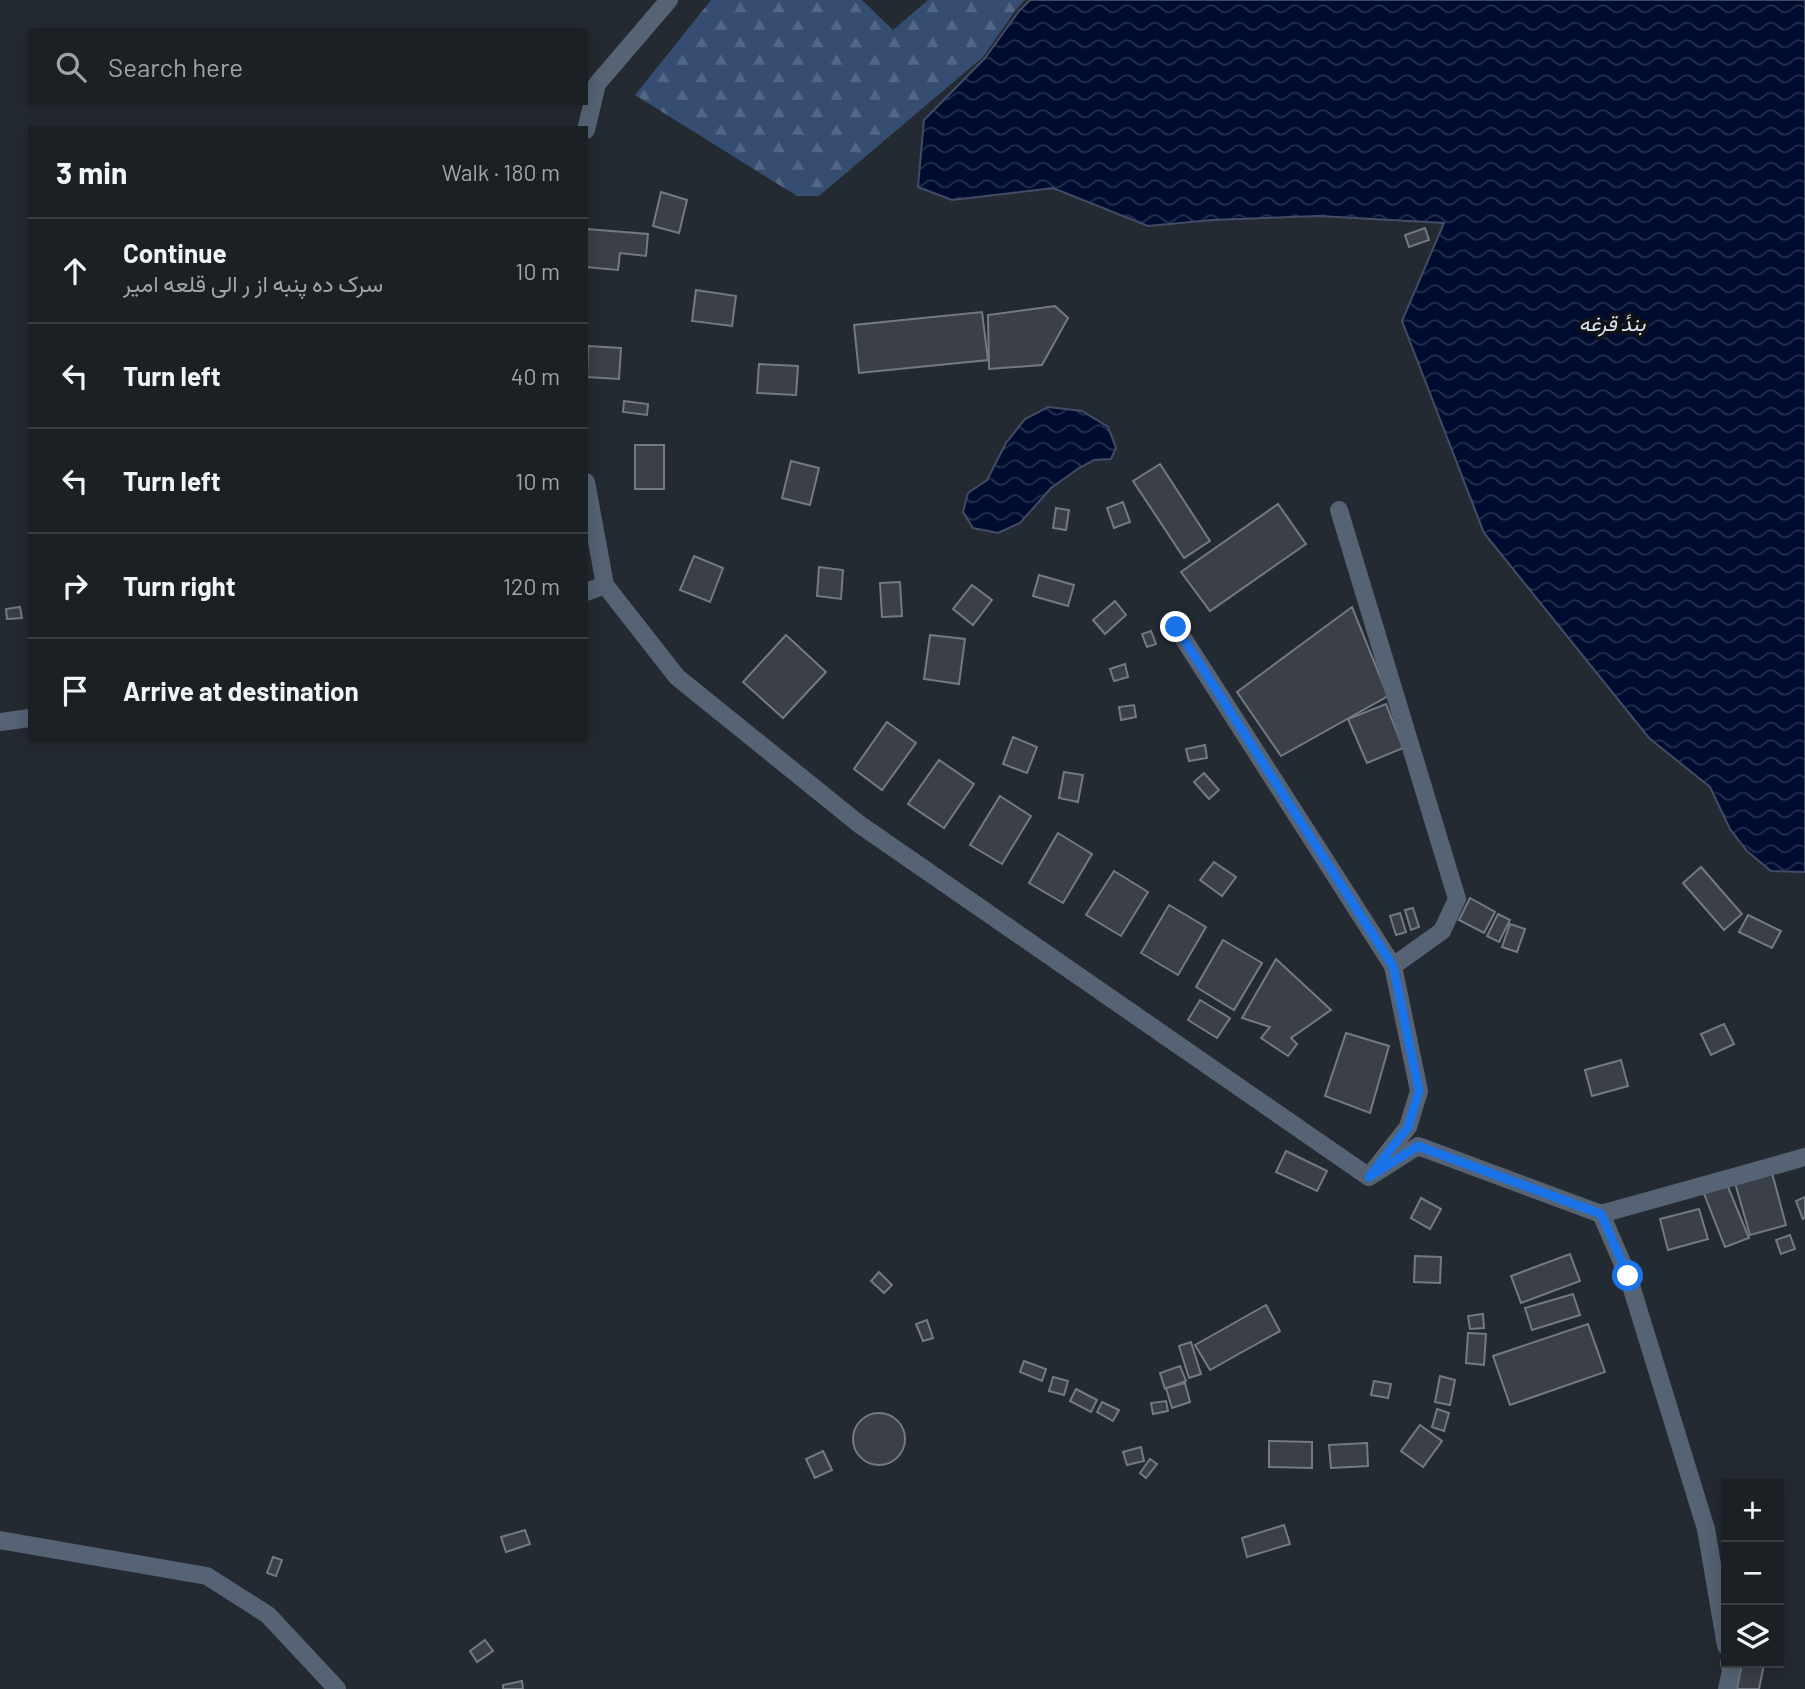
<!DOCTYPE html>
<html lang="en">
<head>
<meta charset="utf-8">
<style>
	body { margin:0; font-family:Barlow,Vazirmatn,sans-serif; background:#282d32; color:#f1f3f6 }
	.controls { position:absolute; right:21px; bottom:21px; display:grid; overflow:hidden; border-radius:0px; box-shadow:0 4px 18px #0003 }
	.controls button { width:63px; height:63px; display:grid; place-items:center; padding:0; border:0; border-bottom:2px solid #393e42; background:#1b2025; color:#f1f3f6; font:35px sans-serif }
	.stop { position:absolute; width:21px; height:21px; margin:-16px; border:5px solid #1a73e8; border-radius:50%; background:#fff }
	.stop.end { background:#1a73e8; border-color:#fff; box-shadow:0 2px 7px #0008 }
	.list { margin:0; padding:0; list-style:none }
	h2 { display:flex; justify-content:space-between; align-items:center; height:91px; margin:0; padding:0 28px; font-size:30px }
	h2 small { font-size:23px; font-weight:400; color:#a0a3a7 }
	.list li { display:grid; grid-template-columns:46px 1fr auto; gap:21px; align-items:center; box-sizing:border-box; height:105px; padding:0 28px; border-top:2px solid #393e42 }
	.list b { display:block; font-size:26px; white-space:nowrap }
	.list p { margin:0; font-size:23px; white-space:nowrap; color:#a0a3a7 }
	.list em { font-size:23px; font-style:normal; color:#a0a3a7 }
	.icon { flex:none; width:38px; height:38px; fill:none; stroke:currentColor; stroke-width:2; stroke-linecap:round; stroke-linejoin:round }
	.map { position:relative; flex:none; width:1805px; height:1689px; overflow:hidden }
	.search { position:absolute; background:#1b2025; box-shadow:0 4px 18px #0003; left:28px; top:28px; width:560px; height:77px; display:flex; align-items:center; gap:18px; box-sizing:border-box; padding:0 24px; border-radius:0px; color:#a0a3a7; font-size:26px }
	.panel { position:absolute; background:#1b2025; box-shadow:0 4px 18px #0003; left:28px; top:126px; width:560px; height:616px; border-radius:0px }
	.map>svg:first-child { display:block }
</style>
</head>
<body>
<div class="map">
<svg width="1805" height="1689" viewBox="0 0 1805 1689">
	<defs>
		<pattern id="forest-firs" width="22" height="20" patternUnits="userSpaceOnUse" patternTransform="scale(1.75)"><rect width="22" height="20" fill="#354d71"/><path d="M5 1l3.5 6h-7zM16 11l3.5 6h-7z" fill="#526685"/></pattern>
		<pattern id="water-waves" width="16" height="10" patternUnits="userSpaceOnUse" patternTransform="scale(1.75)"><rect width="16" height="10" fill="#000c2f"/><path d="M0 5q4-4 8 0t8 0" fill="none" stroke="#252f4d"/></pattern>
	</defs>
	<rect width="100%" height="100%" fill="#242a31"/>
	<polygon fill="url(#forest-firs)" points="711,0 862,0 893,30 928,0 1025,0 1015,11 983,57 819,196 797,196 635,95"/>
	<g fill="url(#water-waves)" stroke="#424c66" stroke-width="2">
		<polygon points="1030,0 1805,0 1805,872 1771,871 1747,851 1730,829 1710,787 1649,738 1484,533 1402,321 1444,223 1319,216 1212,220 1148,226 1053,188 952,200 918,187 924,120 985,58 1019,11"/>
		<polygon points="1048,407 1082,411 1108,427 1116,448 1111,459 1094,460 1079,468 1051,488 1020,523 998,533 973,528 963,512 968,493 987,480 1006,443 1025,419"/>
	</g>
	<g fill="#3a3f48" stroke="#737a83" stroke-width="2">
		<polygon points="661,192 687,200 679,233 653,226"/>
		<polygon points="1425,228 1429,240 1409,247 1405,235"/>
		<polygon points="586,229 648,234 646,256 620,253 618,270 586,267"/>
		<polygon points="696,290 736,296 732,326 692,321"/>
		<polygon points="1055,306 1068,318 1042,365 989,369 988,315"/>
		<polygon points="982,312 988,360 859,373 854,325"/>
		<polygon points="588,346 621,348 619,379 587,377"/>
		<polygon points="759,364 798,366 796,395 757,393"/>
		<polygon points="624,401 648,404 647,415 623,412"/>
		<rect x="635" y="445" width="29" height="44"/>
		<polygon points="791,461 819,468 810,505 782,498"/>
		<polygon points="1160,464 1210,541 1184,558 1133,481"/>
		<polygon points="1123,502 1130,522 1114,528 1107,508"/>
		<polygon points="1278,504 1306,544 1210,611 1181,572"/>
		<polygon points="1056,508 1069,510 1066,530 1053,528"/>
		<polygon points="694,556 723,568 710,602 680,590"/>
		<polygon points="819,567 843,570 841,599 817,596"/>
		<polygon points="1039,575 1074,585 1068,606 1033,596"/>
		<polygon points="900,582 902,616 882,617 880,583"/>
		<polygon points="972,585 992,600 973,625 953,609"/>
		<polygon points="1115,601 1126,615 1105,634 1093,620"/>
		<polygon points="20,607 22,618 7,619 6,609"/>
		<polygon points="1352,607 1388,696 1281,756 1237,692"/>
		<polygon points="1151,631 1156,644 1147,647 1142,634"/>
		<polygon points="786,635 826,672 783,718 743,682"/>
		<polygon points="930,635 965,639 959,684 924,679"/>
		<polygon points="1125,664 1128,677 1114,681 1110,669"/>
		<polygon points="1386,704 1403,748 1367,763 1348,719"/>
		<polygon points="1134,705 1136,717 1121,720 1119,707"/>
		<polygon points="887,722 916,743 882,790 854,769"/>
		<polygon points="1013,737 1037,747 1027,773 1003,764"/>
		<polygon points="1205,745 1207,758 1189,761 1186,749"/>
		<polygon points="939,760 974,784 944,828 908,804"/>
		<polygon points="1064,772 1083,775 1078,802 1059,798"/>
		<polygon points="1204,773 1219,790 1209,799 1194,782"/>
		<polygon points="1000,796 1031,816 1002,864 970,845"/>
		<polygon points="1058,833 1092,854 1063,903 1029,883"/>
		<polygon points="1214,862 1236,877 1222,896 1200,880"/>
		<polygon points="1701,867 1742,914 1724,930 1683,883"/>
		<polygon points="1114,871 1148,892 1121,936 1086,915"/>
		<polygon points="1470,898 1495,912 1484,933 1459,920"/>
		<polygon points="1169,905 1206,927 1178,975 1141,953"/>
		<polygon points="1413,908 1419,927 1411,930 1405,910"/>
		<polygon points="1400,913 1406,932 1396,935 1390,916"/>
		<polygon points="1498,914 1510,920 1499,942 1487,936"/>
		<polygon points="1748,915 1781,931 1772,948 1739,932"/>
		<polygon points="1510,924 1525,929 1517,952 1502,947"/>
		<polygon points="1223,940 1262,963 1234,1010 1196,987"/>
		<polygon points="1276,959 1331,1010 1291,1038 1297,1044 1288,1056 1261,1038 1270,1027 1242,1018"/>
		<polygon points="1200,1000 1230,1018 1217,1038 1188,1020"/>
		<polygon points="1724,1024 1734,1044 1711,1055 1701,1034"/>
		<polygon points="1346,1033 1389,1046 1370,1113 1325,1096"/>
		<polygon points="1621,1060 1628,1086 1592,1096 1585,1070"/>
		<polygon points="1286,1151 1327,1171 1317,1191 1276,1172"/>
		<polygon points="1772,1173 1786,1225 1750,1235 1735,1183"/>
		<polygon points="1726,1182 1749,1238 1725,1247 1703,1191"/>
		<polygon points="1805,1197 1805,1218 1803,1219 1796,1201"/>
		<polygon points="1421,1198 1441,1209 1430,1229 1411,1218"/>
		<polygon points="1699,1209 1708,1239 1668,1250 1660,1219"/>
		<polygon points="1790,1235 1795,1249 1781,1254 1776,1240"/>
		<polygon points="1570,1254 1580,1281 1521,1303 1511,1276"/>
		<polygon points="1415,1256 1441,1257 1440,1283 1414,1282"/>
		<polygon points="879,1272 892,1285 884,1293 871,1281"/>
		<polygon points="1573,1294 1580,1315 1532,1330 1525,1308"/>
		<polygon points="1266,1305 1280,1331 1210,1370 1195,1345"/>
		<polygon points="1483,1314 1484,1328 1470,1329 1468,1316"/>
		<polygon points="927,1320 933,1338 923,1341 916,1324"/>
		<polygon points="1588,1324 1605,1372 1510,1405 1493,1356"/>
		<polygon points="1468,1333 1486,1334 1484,1365 1466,1363"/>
		<polygon points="1191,1342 1201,1374 1189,1378 1179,1346"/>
		<polygon points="1024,1361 1046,1369 1042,1381 1020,1372"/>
		<polygon points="1180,1366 1186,1381 1165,1389 1160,1373"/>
		<polygon points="1440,1376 1455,1380 1450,1405 1435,1402"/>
		<polygon points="1053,1377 1068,1381 1064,1395 1049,1391"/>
		<polygon points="1374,1381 1391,1384 1388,1398 1371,1395"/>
		<polygon points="1185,1383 1190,1402 1172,1408 1166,1388"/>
		<polygon points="1076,1389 1097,1400 1091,1412 1070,1401"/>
		<polygon points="1166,1401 1168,1411 1153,1414 1151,1403"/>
		<polygon points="1102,1402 1119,1410 1113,1421 1097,1412"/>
		<polygon points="1437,1409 1449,1413 1444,1431 1432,1427"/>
		<circle cx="879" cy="1439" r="26"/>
		<polygon points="1420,1425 1442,1441 1423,1467 1401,1451"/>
		<polygon points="1269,1441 1312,1442 1312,1468 1269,1467"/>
		<polygon points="1367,1443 1368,1466 1331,1468 1329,1445"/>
		<polygon points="1141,1447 1144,1461 1127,1465 1123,1452"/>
		<polygon points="823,1451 832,1470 815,1478 806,1459"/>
		<polygon points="1150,1459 1157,1464 1146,1478 1140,1473"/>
		<polygon points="1284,1525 1290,1544 1247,1557 1242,1538"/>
		<polygon points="525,1530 530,1544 506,1552 501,1537"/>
		<polygon points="273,1557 282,1560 276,1576 267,1573"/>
		<polygon points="485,1640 493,1651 477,1662 470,1651"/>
		<polygon points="1742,1663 1764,1664 1759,1689 1737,1689"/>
		<polygon points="522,1681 523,1689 503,1689 503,1685"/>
	</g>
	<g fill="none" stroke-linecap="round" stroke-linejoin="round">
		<g stroke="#566375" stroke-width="18">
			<polyline points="1339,510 1457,899 1442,931 1393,966"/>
			<polyline points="1176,627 1393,966 1419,1091 1408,1127 1371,1174"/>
			<polyline points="1601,1214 1805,1157"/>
		</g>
		<g stroke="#566375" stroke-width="18">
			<polyline points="586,592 605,585"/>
			<polyline points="0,722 30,718"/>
			<polyline points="0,1540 207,1576 268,1615 337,1689"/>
		</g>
		<g stroke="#566375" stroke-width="18">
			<polyline points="586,130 597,84 669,0"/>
			<polyline points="586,482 605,585 677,677 859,824 1369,1177 1418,1146 1601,1214 1628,1276 1706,1529 1726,1646"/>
			<polyline points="1727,1689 1731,1671 1729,1663"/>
		</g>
	</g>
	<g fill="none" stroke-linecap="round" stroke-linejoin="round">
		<polyline stroke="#1a73e8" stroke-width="9" points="1176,627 1393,966 1419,1091 1408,1127 1369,1177 1418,1146 1601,1214 1628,1276"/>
	</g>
	<g text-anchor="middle" stroke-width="7" stroke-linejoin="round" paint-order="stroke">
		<g font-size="21" font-style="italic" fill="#dbe5f2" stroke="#101216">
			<text x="1612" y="331">بندٔ قرغه</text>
		</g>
	</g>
</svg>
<div class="controls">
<button>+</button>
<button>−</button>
<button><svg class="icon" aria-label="layers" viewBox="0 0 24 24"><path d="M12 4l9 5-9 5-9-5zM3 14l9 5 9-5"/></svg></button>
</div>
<div class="stop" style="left:1628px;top:1276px"></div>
<div class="stop end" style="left:1176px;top:627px"></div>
<div class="search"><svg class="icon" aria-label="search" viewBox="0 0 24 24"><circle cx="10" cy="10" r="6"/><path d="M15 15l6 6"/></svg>Search here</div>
<section class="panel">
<h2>3 min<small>Walk · 180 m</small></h2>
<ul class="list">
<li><svg class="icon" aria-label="ahead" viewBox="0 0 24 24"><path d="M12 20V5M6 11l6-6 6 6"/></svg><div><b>Continue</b><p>سرک ده پنبه از ر الی قلعه امیر</p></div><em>10 m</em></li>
<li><svg class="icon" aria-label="left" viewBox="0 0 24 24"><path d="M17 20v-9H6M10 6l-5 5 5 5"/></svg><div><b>Turn left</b></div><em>40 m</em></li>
<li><svg class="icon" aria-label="left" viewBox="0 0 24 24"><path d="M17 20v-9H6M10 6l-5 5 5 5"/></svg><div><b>Turn left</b></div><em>10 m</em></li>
<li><svg class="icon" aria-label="right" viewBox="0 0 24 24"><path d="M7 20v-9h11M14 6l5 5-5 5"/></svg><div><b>Turn right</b></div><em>120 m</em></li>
<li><svg class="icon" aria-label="arrive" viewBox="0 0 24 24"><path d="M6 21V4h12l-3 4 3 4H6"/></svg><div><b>Arrive at destination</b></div></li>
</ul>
</section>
</div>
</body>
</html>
